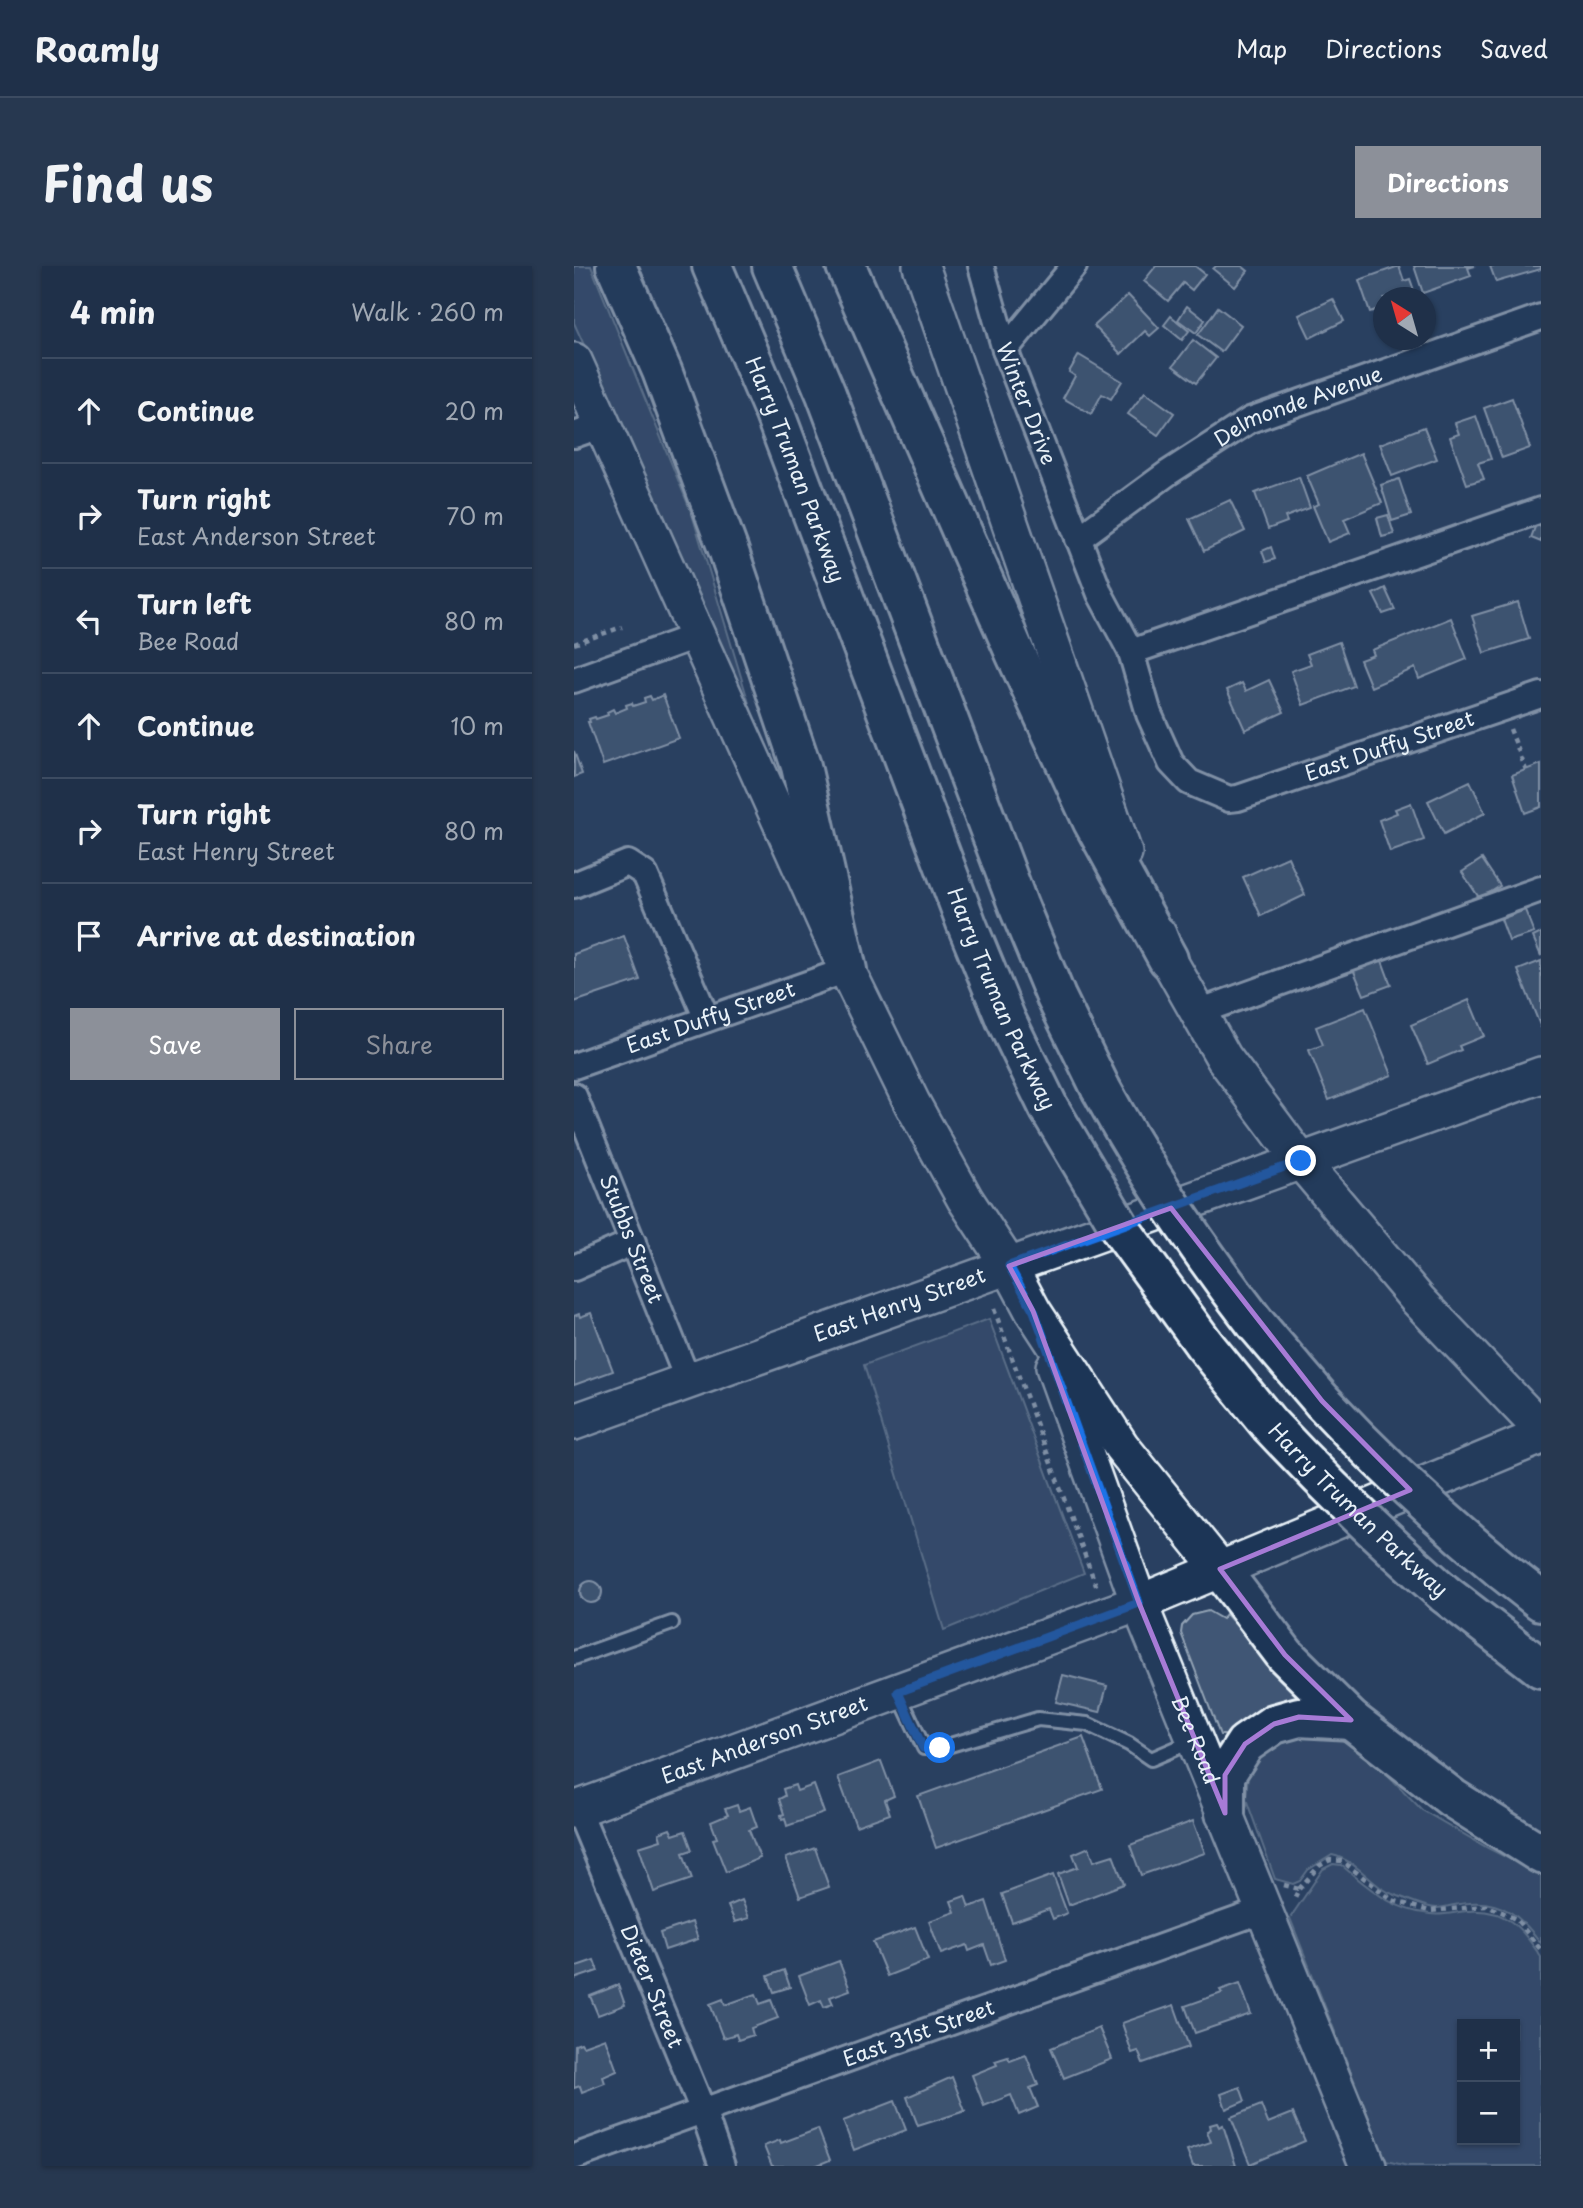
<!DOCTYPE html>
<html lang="en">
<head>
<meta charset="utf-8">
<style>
	body { margin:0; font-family:"Playpen Sans",sans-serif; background:#273850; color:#f1f3f6 }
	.controls { position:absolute; right:21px; bottom:21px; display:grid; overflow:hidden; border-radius:0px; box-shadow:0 2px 5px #0004 }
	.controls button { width:63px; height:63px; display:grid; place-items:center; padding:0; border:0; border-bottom:2px solid #3c4b61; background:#1f3049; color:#f1f3f6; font:35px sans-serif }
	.compass { position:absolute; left:799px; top:21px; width:63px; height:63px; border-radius:50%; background:#1f3049; box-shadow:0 2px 5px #0004; rotate:323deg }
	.stop { position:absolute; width:21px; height:21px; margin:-16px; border:5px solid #1a73e8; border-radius:50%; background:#fff }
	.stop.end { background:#1a73e8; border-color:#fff; box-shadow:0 2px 7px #0008 }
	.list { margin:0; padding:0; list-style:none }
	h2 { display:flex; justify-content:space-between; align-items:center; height:91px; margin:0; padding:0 28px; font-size:30px }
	h2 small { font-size:23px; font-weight:400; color:#a1a9b4 }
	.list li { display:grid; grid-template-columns:46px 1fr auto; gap:21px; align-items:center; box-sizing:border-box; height:105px; padding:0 28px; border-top:2px solid #3c4b61 }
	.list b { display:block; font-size:26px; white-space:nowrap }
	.list p { margin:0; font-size:23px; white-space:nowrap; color:#a1a9b4 }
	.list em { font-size:23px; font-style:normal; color:#a1a9b4 }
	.actions { display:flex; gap:14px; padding:21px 28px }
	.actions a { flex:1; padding:16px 0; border:2px solid #8c9099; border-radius:0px; text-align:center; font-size:24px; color:#8c9099 }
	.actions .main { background:#8c9099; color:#fff }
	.icon { flex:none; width:38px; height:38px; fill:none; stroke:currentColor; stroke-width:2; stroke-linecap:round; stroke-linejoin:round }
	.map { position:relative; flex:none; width:967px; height:1900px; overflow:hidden; border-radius:0px }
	header { display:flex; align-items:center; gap:42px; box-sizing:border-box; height:98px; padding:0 35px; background:#1f3049; border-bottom:2px solid #3c4b61 }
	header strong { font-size:33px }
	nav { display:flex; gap:38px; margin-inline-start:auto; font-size:24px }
	.intro { display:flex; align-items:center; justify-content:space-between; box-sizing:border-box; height:168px; padding:0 42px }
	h1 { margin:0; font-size:49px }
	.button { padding:18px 32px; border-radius:0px; background:#8c9099; color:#fff; font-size:24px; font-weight:700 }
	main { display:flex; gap:42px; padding:0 42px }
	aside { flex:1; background:#1f3049; border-radius:0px; box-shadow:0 2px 5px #0004 }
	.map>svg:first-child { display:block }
</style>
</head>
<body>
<header>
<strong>Roamly</strong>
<nav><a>Map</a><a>Directions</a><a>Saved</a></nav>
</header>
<div class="intro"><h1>Find us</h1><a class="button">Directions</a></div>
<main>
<aside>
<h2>4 min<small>Walk · 260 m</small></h2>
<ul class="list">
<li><svg class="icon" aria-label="ahead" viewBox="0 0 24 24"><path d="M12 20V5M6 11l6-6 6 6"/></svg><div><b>Continue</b></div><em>20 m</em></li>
<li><svg class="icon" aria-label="right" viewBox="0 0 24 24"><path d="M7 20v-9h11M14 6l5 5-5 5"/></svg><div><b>Turn right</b><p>East Anderson Street</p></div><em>70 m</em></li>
<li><svg class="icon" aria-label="left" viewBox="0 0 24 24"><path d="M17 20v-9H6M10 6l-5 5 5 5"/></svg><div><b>Turn left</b><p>Bee Road</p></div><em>80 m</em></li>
<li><svg class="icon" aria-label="ahead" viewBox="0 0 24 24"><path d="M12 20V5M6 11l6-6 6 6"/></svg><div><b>Continue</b></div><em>10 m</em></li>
<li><svg class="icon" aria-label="right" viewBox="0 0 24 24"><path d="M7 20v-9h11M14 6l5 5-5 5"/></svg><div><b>Turn right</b><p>East Henry Street</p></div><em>80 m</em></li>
<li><svg class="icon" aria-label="arrive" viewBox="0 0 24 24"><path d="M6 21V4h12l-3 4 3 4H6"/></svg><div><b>Arrive at destination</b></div></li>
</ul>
<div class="actions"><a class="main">Save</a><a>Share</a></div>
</aside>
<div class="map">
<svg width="967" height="1900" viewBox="0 0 967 1900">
	<rect width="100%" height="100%" fill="#294061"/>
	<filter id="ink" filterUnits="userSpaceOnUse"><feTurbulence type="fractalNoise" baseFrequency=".0143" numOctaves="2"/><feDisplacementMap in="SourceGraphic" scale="14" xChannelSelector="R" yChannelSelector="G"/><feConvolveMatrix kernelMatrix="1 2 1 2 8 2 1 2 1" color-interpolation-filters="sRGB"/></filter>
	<g filter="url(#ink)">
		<g fill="#415774" stroke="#94a4b6" stroke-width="2" fill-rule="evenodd">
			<polygon points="0,0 17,0 118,248 180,454 0,57"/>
			<polygon points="415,1053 510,1307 370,1364 290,1099"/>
			<polygon points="634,1345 648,1353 652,1348 730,1436 654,1475 650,1469 646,1469 607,1367 608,1360 618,1349"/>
			<path d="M763,1469l49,38 36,37 66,38 53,27v68c-19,-25 -37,-43 -72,-40 -10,0 -21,4 -32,5 -13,0 -29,-9 -42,-13 -24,-8 -36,-34 -63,-40l-24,15 -8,11 -7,3 -18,-5 -29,-80 2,-27 17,-35z"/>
			<path d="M759,1598l8,1c29,23 50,45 89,49 13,2 25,-2 38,-3 39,-3 53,17 73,46v209h-133l-22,-5 -96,-243 33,-49zM888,1758h53v116h-53z"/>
		</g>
		<g fill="#556a83" stroke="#e8f1f8" stroke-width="2">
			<polygon points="582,0 621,0 631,8 618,24 609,17 594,35 570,15"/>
			<polygon points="642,0 668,0 674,5 661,21 639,3"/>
			<polygon points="825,0 830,15 836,13 842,30 810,32 810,41 796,46 785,14"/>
			<polygon points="840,0 901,0 894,2 897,10 849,27"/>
			<polygon points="916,0 967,0 967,3 922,16"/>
			<polygon points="554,29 585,62 576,70 571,65 547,88 520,60"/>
			<polygon points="759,33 770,55 736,72 725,49"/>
			<polygon points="613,40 631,54 622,67 604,54"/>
			<polygon points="644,41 667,59 647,86 624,69"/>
			<polygon points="597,50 615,65 608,74 590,59"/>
			<polygon points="619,74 642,92 622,117 599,100"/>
			<polygon points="505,89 548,115 537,133 528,128 517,148 489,132 501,110 495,106"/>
			<polygon points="571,126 600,147 584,169 554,148"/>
			<polygon points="938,132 956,182 928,192 910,142"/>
			<polygon points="902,150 917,193 904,197 910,213 893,218 876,171 885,168 881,157"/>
			<polygon points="850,161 863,193 818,210 806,178"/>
			<polygon points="787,187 808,237 770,253 776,267 754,276 739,240 745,238 733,210"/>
			<polygon points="725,211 736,242 711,251 713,256 694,263 681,227"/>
			<polygon points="825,213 837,249 818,255 807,219"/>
			<polygon points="656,234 671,265 630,285 615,253"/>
			<polygon points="814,249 820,268 808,271 803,252"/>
			<polygon points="965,250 967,250 967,276 957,272"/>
			<polygon points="697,281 701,293 692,296 688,285"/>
			<polygon points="811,322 821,344 809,348 799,328"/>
			<polygon points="944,336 955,373 910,387 898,350"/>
			<polygon points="877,352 893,393 845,413 841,402 797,421 786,394 800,389 798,384"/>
			<polygon points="765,376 780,420 729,439 717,405 737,398 733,388"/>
			<polygon points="695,414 710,446 671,464 653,424 668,417 672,425"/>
			<polygon points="89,429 105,472 29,499 14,456 16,456 15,453 21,451 22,453 34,449 33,446 39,443 41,447 53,442 52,439 58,437 59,440 71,436 70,432 76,430 78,434"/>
			<polygon points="0,485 8,508 0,511"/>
			<polygon points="967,498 967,541 951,547 938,509"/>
			<polygon points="896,515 911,547 870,568 854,535"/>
			<polygon points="837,537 850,574 816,586 805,554 823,547 821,543"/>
			<polygon points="714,591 731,629 687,650 669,611"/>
			<polygon points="908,593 926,620 906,633 888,606"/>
			<polygon points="951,644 960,667 935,675 927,653"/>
			<polygon points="967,667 967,690 959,671"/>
			<polygon points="50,670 66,714 0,736 0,688"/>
			<polygon points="807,692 817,719 790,729 779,703"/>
			<polygon points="967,695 967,762 944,704"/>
			<polygon points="895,734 910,770 885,780 887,784 854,798 837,759"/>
			<polygon points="791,742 818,809 755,834 735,784 749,779 742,761"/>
			<polygon points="17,1047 39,1105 0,1119 0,1050 5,1048 6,1051"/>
			<circle cx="17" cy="1326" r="11"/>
			<polygon points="489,1409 533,1420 526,1446 482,1436"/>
			<polygon points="509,1471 528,1523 362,1582 344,1530"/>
			<polygon points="307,1495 320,1530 311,1534 316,1548 282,1560 264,1511"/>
			<polygon points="221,1519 223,1525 240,1519 250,1547 213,1560 211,1552 208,1553 207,1549 210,1548 205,1533 211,1530 209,1523"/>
			<polygon points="163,1539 165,1545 176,1541 183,1561 175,1564 186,1592 152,1606 139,1573 143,1572 137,1556 154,1549 151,1543"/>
			<polygon points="619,1555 631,1587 567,1609 556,1579"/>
			<polygon points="96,1563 99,1569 111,1565 118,1584 109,1587 118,1613 80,1626 65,1581 87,1574 85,1567"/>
			<polygon points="515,1581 520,1595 539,1589 550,1618 495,1639 484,1608 504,1601 499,1588"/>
			<polygon points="241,1582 255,1621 226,1631 212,1592"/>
			<polygon points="479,1609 493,1647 479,1653 475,1643 438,1656 428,1628"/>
			<polygon points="391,1630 395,1641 412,1635 431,1694 417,1699 410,1679 395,1685 393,1679 367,1688 355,1655 381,1646 377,1635"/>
			<polygon points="168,1634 175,1652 161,1656 154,1640"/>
			<polygon points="118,1656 124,1673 91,1684 86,1667"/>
			<polygon points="341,1661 354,1694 313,1710 299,1676"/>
			<polygon points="20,1694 24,1705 0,1713 0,1701"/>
			<polygon points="265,1695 276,1724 256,1731 259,1738 250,1741 247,1734 236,1739 225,1710"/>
			<polygon points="210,1704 216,1721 200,1726 194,1710"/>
			<polygon points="666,1717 677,1748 621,1767 611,1740 648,1727 646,1724"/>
			<polygon points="44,1719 51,1739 24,1749 16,1730"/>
			<polygon points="182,1728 186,1738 197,1734 204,1752 177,1762 179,1769 164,1774 162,1768 149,1772 136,1738 149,1733 151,1739"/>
			<polygon points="600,1739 615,1781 569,1797 564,1785 558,1787 548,1757"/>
			<polygon points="525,1762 538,1793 490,1812 477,1782"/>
			<polygon points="31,1772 43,1805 29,1811 31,1817 8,1826 6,1820 0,1822 1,1779 7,1777 9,1780"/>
			<polygon points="452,1789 464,1819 456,1822 464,1841 445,1849 437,1829 410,1840 398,1809 423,1799 421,1795 434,1791 436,1795"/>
			<polygon points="378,1811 391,1845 344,1860 333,1831"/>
			<polygon points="666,1821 671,1835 652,1843 647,1828"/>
			<polygon points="321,1835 332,1864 280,1884 269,1855"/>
			<polygon points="687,1839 694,1857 719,1847 731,1875 676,1898 657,1851"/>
			<polygon points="643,1857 645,1861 649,1859 662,1900 619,1900 613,1884 637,1876 633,1865 637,1863 636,1859"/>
			<polygon points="244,1863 256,1894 241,1900 198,1900 190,1880 206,1874 207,1877"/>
		</g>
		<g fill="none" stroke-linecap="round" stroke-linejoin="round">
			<g stroke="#e8f1f8" stroke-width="18">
				<g id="service">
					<polyline points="0,1392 98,1357"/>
					<polyline points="324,1426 350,1482 366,1482 464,1453 513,1458 555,1478 577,1493 619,1475"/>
				</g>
			</g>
			<g stroke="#e8f1f8" stroke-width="30">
				<g id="minor">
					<path id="s1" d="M407,0l24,84 95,244 31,58 18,62 22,49 18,19 40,17 9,-1 303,-103"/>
					<polyline points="431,84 500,0"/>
					<polyline points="0,169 29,159"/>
					<path id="s2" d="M504,273l90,-66 82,-53 291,-103"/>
					<polyline points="557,386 967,244"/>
					<polyline points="0,414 122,370"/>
					<polyline points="0,619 54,597 71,608 133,753"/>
					<polyline points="624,746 967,623"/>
					<path id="s3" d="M0,800l273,-96"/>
					<path id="s4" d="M0,830l114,285"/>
					<polyline points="0,1002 59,976"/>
					<path id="s5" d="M4,1543l125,302 19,55"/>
					<path id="s6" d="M0,1891l690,-247"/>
				</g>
			</g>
			<g stroke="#e8f1f8" stroke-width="40">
				<g id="secondary">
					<polyline points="347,0 550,587"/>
					<polyline points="0,95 273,704 338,837 391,933 435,1000 459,1045 547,1180 646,1303"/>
					<polyline points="584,668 594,693 650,792 727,895 844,1034 967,1163"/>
					<path id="s7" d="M480,1101l85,236 229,563"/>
					<path id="s8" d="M0,1156l967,-347"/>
					<path id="s9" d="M0,1544l565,-207 402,-167"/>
				</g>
			</g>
			<g stroke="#e8f1f8" stroke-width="44">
				<g id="motorway">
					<polyline points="42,0 88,105 155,286 227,500 273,704"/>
					<path id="s10" d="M138,0l63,148 192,511 39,95 43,88"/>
					<polyline points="198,0 252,128 444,639 482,731 527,823"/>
					<polyline points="272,0 442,389 519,556 594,693"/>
					<polyline points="682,1058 748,1135"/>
					<polyline points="630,1078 695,1158"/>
					<polyline points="646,1303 711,1389 777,1454 878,1532 967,1588"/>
					<polyline points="929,1305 967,1335"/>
					<polyline points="871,1328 967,1402"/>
					<polyline points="651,1547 651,1509 671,1478 700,1458 725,1451 777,1454"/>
				</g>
			</g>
			<g stroke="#e8f1f8" stroke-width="4.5" stroke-dasharray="5 5" stroke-linecap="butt">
				<polyline points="0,378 48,361"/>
				<polyline points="936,463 952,504"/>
				<polyline points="420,1043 523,1322"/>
				<polyline points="710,1619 725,1623 719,1635"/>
				<polyline points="725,1623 745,1600 756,1594 768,1595 818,1634 855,1645 912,1640 928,1646 943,1654 967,1684"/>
			</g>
			<use href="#service" stroke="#1d3557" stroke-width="12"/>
			<use href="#minor" stroke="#1d3557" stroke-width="24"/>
			<use href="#secondary" stroke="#1d3557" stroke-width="35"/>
			<use href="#motorway" stroke="#1d3557" stroke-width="38"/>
			<g stroke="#e8f1f8" stroke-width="44" stroke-linecap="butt">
				<g id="motorway-bridge">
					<path d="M527,823c45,83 97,160 155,235"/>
					<polyline points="475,842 548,965 630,1078"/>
					<path d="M748,1135c57,61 117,117 181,170"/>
					<path id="s11" d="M695,1158c56,60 114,116 176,170"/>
				</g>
			</g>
			<use href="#motorway-bridge" stroke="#1d3557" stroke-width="38"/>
		</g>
	</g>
	<g fill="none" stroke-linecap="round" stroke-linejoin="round" filter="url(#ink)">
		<polyline stroke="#1a73e8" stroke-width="9" points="366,1482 349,1482 324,1426 565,1337 460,1045 435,1000 727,895"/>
	</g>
	<path d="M0 0H967V1900H0ZM597,942l151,193 88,89 -190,79 65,86 66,65 -52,-3 -25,7 -29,20 -20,31v38l-86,-210 -106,-292 -24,-45z" fill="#294061" fill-opacity=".55" fill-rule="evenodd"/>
	<path fill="none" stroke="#a77bd6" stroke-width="5" stroke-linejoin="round" d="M597,942l151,193 88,89 -190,79 65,86 66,65 -52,-3 -25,7 -29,20 -20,31v38l-86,-210 -106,-292 -24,-45z"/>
	<g text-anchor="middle" stroke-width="7" stroke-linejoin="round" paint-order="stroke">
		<g font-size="21" fill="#e8f1f8" stroke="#1d3557">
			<text dy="7" stroke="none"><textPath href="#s1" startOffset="145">Winter Drive</textPath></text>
			<text dy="7" stroke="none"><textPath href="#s2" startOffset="259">Delmonde Avenue</textPath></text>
			<text dy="7" stroke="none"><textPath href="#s10" startOffset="220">Harry Truman Parkway</textPath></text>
			<text dy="7" stroke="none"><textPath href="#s1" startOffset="772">East Duffy Street</textPath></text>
			<text dy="7" stroke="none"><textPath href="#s10" startOffset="788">Harry Truman Parkway</textPath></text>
			<text dy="7" stroke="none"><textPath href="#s3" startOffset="145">East Duffy Street</textPath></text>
			<text dy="7" stroke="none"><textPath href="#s4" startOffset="154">Stubbs Street</textPath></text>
			<text dy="7" stroke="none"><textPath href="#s8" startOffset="346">East Henry Street</textPath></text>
			<text dy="7" stroke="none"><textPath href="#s11" startOffset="124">Harry Truman Parkway</textPath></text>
			<text dy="7" stroke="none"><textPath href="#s9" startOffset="203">East Anderson Street</textPath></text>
			<text dy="7" stroke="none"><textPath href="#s7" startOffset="399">Bee Road</textPath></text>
			<text dy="7" stroke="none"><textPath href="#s5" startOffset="192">Dieter Street</textPath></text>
			<text dy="7" stroke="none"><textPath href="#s6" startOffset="366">East 31st Street</textPath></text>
		</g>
	</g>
</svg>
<div class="controls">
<button>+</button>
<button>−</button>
</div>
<svg class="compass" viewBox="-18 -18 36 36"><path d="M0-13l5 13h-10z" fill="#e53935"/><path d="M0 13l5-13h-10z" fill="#a1a9b4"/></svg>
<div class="stop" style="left:366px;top:1482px"></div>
<div class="stop end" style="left:727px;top:895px"></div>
</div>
</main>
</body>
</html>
